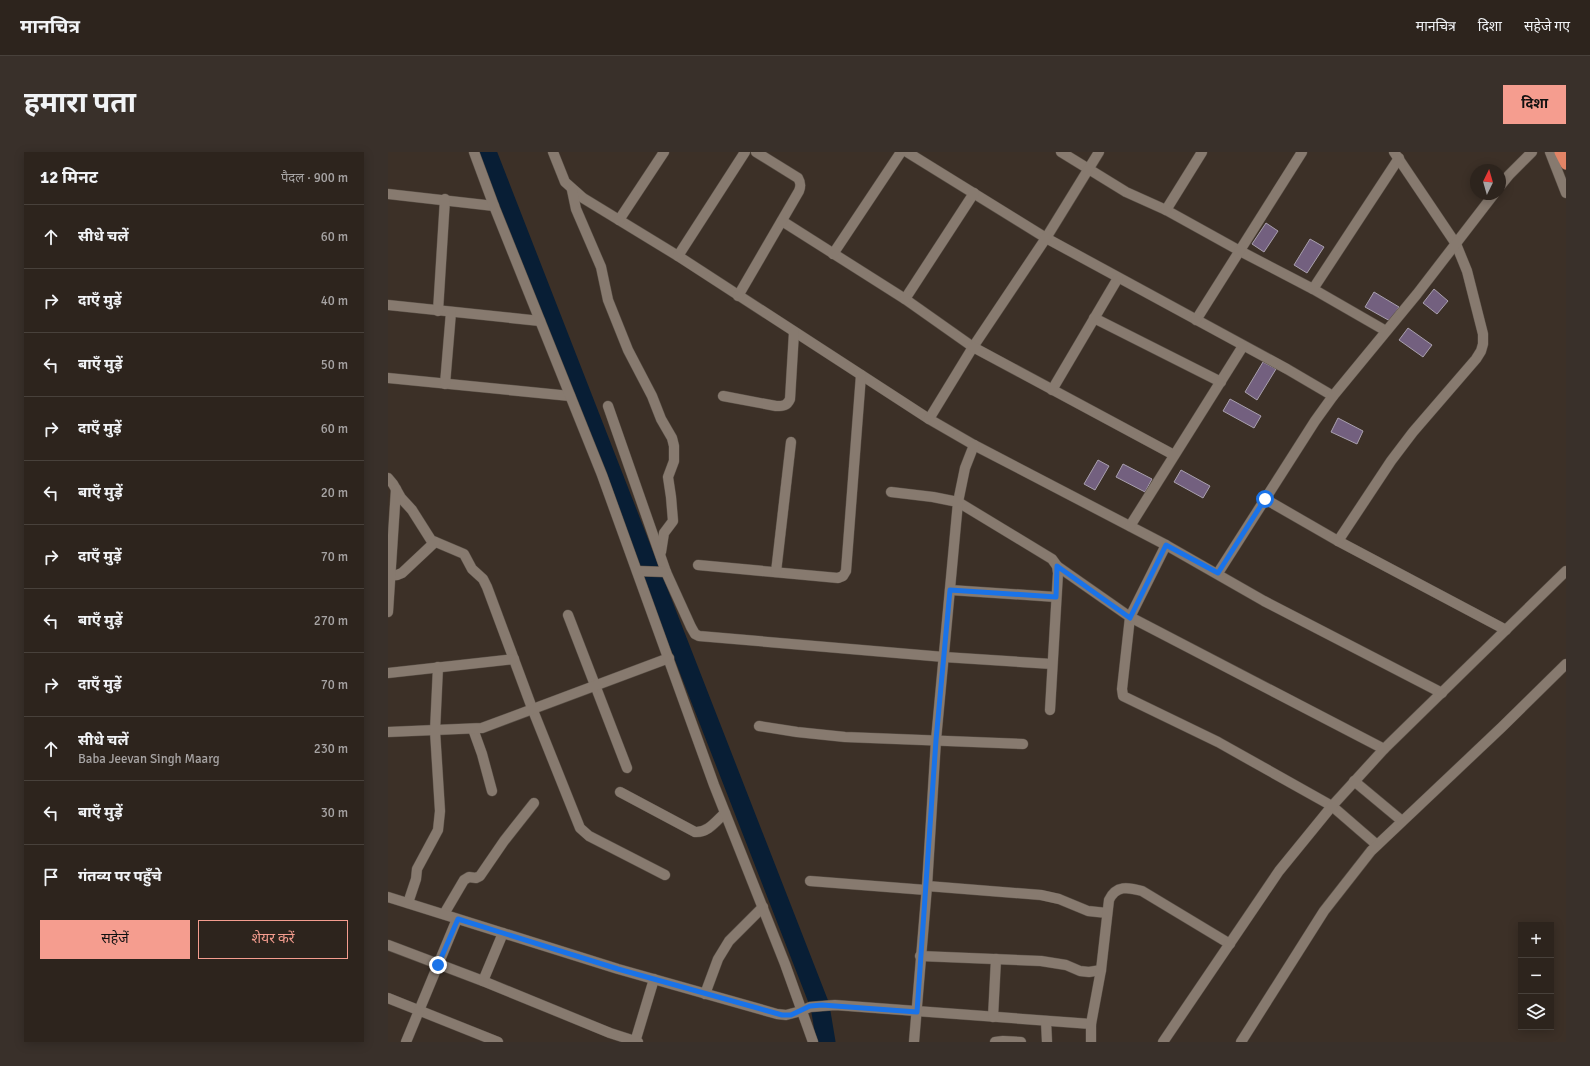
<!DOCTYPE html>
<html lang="hi">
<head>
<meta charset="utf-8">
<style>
	body { margin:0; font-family:Signika,"Noto Sans Devanagari",sans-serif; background:#39302a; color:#f1f3f6 }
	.controls { position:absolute; right:12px; bottom:12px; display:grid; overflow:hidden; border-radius:0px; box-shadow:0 2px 10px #0003 }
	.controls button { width:36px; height:36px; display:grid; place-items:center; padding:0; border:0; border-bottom:1px solid #48413b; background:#2d241d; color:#f1f3f6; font:20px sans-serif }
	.compass { position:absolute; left:1082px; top:12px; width:36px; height:36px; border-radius:50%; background:#2d241d; box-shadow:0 2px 10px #0003; rotate:5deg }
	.stop { position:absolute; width:12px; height:12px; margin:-9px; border:3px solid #1a73e8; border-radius:50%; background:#fff }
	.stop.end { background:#1a73e8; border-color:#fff; box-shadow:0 1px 4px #0008 }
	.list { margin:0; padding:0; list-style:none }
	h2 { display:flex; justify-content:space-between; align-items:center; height:52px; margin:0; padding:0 16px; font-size:17px }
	h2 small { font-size:13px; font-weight:400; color:#a7a4a4 }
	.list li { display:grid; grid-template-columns:26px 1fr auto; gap:12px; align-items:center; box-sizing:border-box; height:64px; padding:0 16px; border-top:1px solid #48413b }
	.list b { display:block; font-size:15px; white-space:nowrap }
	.list p { margin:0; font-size:13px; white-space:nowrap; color:#a7a4a4 }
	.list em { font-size:13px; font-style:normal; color:#a7a4a4 }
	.actions { display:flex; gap:8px; padding:12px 16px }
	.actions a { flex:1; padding:9px 0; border:1px solid #f59d8f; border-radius:0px; text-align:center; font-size:14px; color:#f59d8f }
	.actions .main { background:#f59d8f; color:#111 }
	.icon { flex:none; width:22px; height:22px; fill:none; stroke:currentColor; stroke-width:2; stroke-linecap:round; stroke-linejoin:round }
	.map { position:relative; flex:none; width:1178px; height:890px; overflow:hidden; border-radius:0px }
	header { display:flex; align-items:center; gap:24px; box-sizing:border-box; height:56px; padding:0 20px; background:#2d241d; border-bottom:1px solid #48413b }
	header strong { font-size:19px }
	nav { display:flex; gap:22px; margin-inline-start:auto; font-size:14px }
	.intro { display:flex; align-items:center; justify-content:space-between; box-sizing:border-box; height:96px; padding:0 24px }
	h1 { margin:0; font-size:28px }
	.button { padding:10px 18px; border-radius:0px; background:#f59d8f; color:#111; font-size:14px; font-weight:700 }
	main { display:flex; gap:24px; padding:0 24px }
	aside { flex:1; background:#2d241d; border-radius:0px; box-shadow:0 2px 10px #0003 }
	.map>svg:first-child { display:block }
</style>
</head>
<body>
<header>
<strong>मानचित्र</strong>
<nav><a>मानचित्र</a><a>दिशा</a><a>सहेजे गए</a></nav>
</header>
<div class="intro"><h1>हमारा पता</h1><a class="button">दिशा</a></div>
<main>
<aside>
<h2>12 मिनट<small>पैदल · 900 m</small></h2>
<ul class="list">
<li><svg class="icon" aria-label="ahead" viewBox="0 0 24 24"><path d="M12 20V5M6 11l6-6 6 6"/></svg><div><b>सीधे चलें</b></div><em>60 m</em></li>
<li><svg class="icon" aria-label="right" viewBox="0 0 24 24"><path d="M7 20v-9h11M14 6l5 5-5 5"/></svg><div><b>दाएँ मुड़ें</b></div><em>40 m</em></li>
<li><svg class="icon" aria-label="left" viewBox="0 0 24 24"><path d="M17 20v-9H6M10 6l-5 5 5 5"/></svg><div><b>बाएँ मुड़ें</b></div><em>50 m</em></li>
<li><svg class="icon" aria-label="right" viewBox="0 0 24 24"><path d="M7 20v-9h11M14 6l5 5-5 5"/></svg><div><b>दाएँ मुड़ें</b></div><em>60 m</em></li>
<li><svg class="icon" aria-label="left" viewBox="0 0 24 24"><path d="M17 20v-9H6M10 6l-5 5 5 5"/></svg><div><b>बाएँ मुड़ें</b></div><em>20 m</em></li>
<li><svg class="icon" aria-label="right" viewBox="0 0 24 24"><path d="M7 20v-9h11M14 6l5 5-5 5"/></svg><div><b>दाएँ मुड़ें</b></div><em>70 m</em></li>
<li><svg class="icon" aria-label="left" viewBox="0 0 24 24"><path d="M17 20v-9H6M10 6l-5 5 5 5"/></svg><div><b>बाएँ मुड़ें</b></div><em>270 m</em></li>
<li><svg class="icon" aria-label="right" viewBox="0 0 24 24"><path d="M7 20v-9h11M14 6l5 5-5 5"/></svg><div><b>दाएँ मुड़ें</b></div><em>70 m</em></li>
<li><svg class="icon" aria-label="ahead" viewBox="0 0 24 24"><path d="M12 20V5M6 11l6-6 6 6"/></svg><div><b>सीधे चलें</b><p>Baba Jeevan Singh Maarg</p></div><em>230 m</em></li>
<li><svg class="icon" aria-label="left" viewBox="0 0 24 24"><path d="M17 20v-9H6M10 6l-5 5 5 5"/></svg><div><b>बाएँ मुड़ें</b></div><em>30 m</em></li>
<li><svg class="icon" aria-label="arrive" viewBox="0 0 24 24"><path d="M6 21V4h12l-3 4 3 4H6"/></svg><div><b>गंतव्य पर पहुँचे</b></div></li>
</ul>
<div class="actions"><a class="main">सहेजें</a><a>शेयर करें</a></div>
</aside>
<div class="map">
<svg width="1178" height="890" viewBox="0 0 1178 890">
	<rect width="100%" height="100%" fill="#3c3027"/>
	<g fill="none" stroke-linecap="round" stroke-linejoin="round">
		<polyline stroke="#081e35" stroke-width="19" points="99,0 432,854 438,890"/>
	</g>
	<g fill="#73607f" stroke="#a9a0ae">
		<polygon points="878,71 890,79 876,100 864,92"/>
		<polygon points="922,87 936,95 919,121 906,113"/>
		<polygon points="1046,137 1060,149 1049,162 1035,151"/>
		<polygon points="986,140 1011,155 1002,169 977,155"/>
		<polygon points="1020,176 1044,193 1035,205 1011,188"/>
		<polygon points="875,210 888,217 869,248 857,240"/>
		<polygon points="842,247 873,264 866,276 835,259"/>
		<polygon points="950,266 975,279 969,292 943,280"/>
		<polygon points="710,308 721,314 707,338 696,332"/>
		<polygon points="735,312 764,327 757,340 728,325"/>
		<polygon points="793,318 822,334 815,346 786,330"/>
	</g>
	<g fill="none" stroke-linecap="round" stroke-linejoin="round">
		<g stroke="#594f46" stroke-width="11">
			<g id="minor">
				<polyline points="165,0 177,30 195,46 290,104 541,267"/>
				<polyline points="519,0 658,86 899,217 945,244"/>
				<polyline points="673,0 738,40 778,58 852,99 925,137 998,179"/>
				<polyline points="711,0 658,86 585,195 541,267 586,293 778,393 876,449 1054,541"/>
				<polyline points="1112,34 1121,23 1144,0"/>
				<polyline points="184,38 188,57 213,115 220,148 240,198 264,244 273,267 284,286 286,294 286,309 280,325 283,345 285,369 276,381 273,400"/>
				<polyline points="0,42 106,54"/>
				<polyline points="778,58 814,0"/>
				<polyline points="231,68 276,0"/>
				<polyline points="394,69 517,147 585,195 786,303"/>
				<polyline points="445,102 513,0"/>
				<polyline points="290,104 357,0"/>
				<polyline points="925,137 1011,6"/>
				<path d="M350,144l61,-105c2,-5 2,-8 -1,-13l-42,-26"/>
				<polyline points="517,147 586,41"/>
				<polyline points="0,153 152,169"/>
				<polyline points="50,159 57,47"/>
				<polyline points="706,166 833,230"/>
				<polyline points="808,168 914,0"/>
				<polyline points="0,226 182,244"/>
				<polyline points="57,232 63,160"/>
				<polyline points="664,238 730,126"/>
				<path d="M335,244l53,10c7,0 11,0 14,-7l4,-67"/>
				<polyline points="220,254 278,420 303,475 307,482 311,484 556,505 664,512"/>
				<polyline points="0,326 5,332 13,346 24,358 43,388 76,402 84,417 95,427 99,435 144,556 192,676 201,684 277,723"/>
				<polyline points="503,340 545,345 570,350 664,407 669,414 670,421 662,558"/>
				<polyline points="877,347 950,389 1118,478"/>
				<polyline points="742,374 855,194"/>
				<polyline points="950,389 1003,309 1025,280 1088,207 1093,199 1095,192 1095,182 1079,119 1068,92 1006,0"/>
				<polyline points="778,393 742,465 734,537 735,544 830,590 944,654 989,693"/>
				<polyline points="310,413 450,426 455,424 458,419 473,223"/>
				<polyline points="669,414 742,465 996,597"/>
				<polyline points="249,419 278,420"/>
				<polyline points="388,420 403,290"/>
				<polyline points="830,421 927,269 945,244 1029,142 1106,42"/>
				<polyline points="0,424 9,423 14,421 47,390"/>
				<polyline points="562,438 668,445"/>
				<polyline points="0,460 8,337"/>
				<polyline points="180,463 239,616"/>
				<polyline points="0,521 126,507"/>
				<polyline points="371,574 409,580 457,585 635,592"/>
				<polyline points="85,577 94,602 104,639"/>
				<polyline points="0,580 94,576 281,506"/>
				<polyline points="966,629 1014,669"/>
				<path d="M232,640l75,40c13,1 21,-11 30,-19"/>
				<polyline points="422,729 538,738"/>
				<polyline points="539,734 653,743 671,747 700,759 719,761"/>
				<polyline points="20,751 28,727 29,717 50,678 52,659 47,579 50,515"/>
				<polyline points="56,762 76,728 81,725 88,726 92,724 116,689 146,651"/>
				<polyline points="0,793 95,829 222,881 250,890"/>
				<polyline points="532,804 653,809 678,813 692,819 701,820 713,818"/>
				<polyline points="95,829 115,781"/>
				<polyline points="317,842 330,807 341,789 375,755"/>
				<polyline points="0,846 110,890"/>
				<polyline points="413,859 422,855 447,853 703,872"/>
				<polyline points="605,865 608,807"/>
				<polyline points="658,869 659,890"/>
				<polyline points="18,890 69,767"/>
				<polyline points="247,890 266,827"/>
				<polyline points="526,890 539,734 548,588 570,350 577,316 586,293"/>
				<polyline points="607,890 615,889 633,890"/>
				<path d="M703,890v-18l10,-54 8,-70c7,-15 19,-13 33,-9l88,53"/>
				<polyline points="775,890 891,719 944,654 996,597 1178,419"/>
				<polyline points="853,890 936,759 983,699 1114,575 1178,512"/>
			</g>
		</g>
		<g stroke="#594f46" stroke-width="11">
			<g id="tertiary">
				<polyline points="86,0 106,54 214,323 326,633 397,812 425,890"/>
				<polyline points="1162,0 1178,41"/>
				<polyline points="0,745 230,817 389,862 398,863 413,859"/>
			</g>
		</g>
		<g stroke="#594f46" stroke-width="12">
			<polyline id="trunk" points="1172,0 1178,12"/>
		</g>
		<use href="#minor" stroke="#877a6f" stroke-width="10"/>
		<use href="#tertiary" stroke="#877a6f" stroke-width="10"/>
		<use href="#trunk" stroke="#e28466" stroke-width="11"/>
	</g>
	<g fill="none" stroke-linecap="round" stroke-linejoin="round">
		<polyline stroke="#1a73e8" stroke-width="5" points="50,813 70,767 230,817 394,863 403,863 422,854 434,853 529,860 548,588 562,438 668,445 669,414 742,466 778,393 830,421 877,347"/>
	</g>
</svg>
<div class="controls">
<button>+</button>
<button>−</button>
<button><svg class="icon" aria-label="layers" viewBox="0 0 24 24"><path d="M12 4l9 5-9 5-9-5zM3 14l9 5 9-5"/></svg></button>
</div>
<svg class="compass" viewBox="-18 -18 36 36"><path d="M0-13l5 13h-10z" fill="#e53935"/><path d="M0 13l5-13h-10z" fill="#a7a4a4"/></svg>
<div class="stop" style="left:877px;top:347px"></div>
<div class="stop end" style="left:50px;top:813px"></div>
</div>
</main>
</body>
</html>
